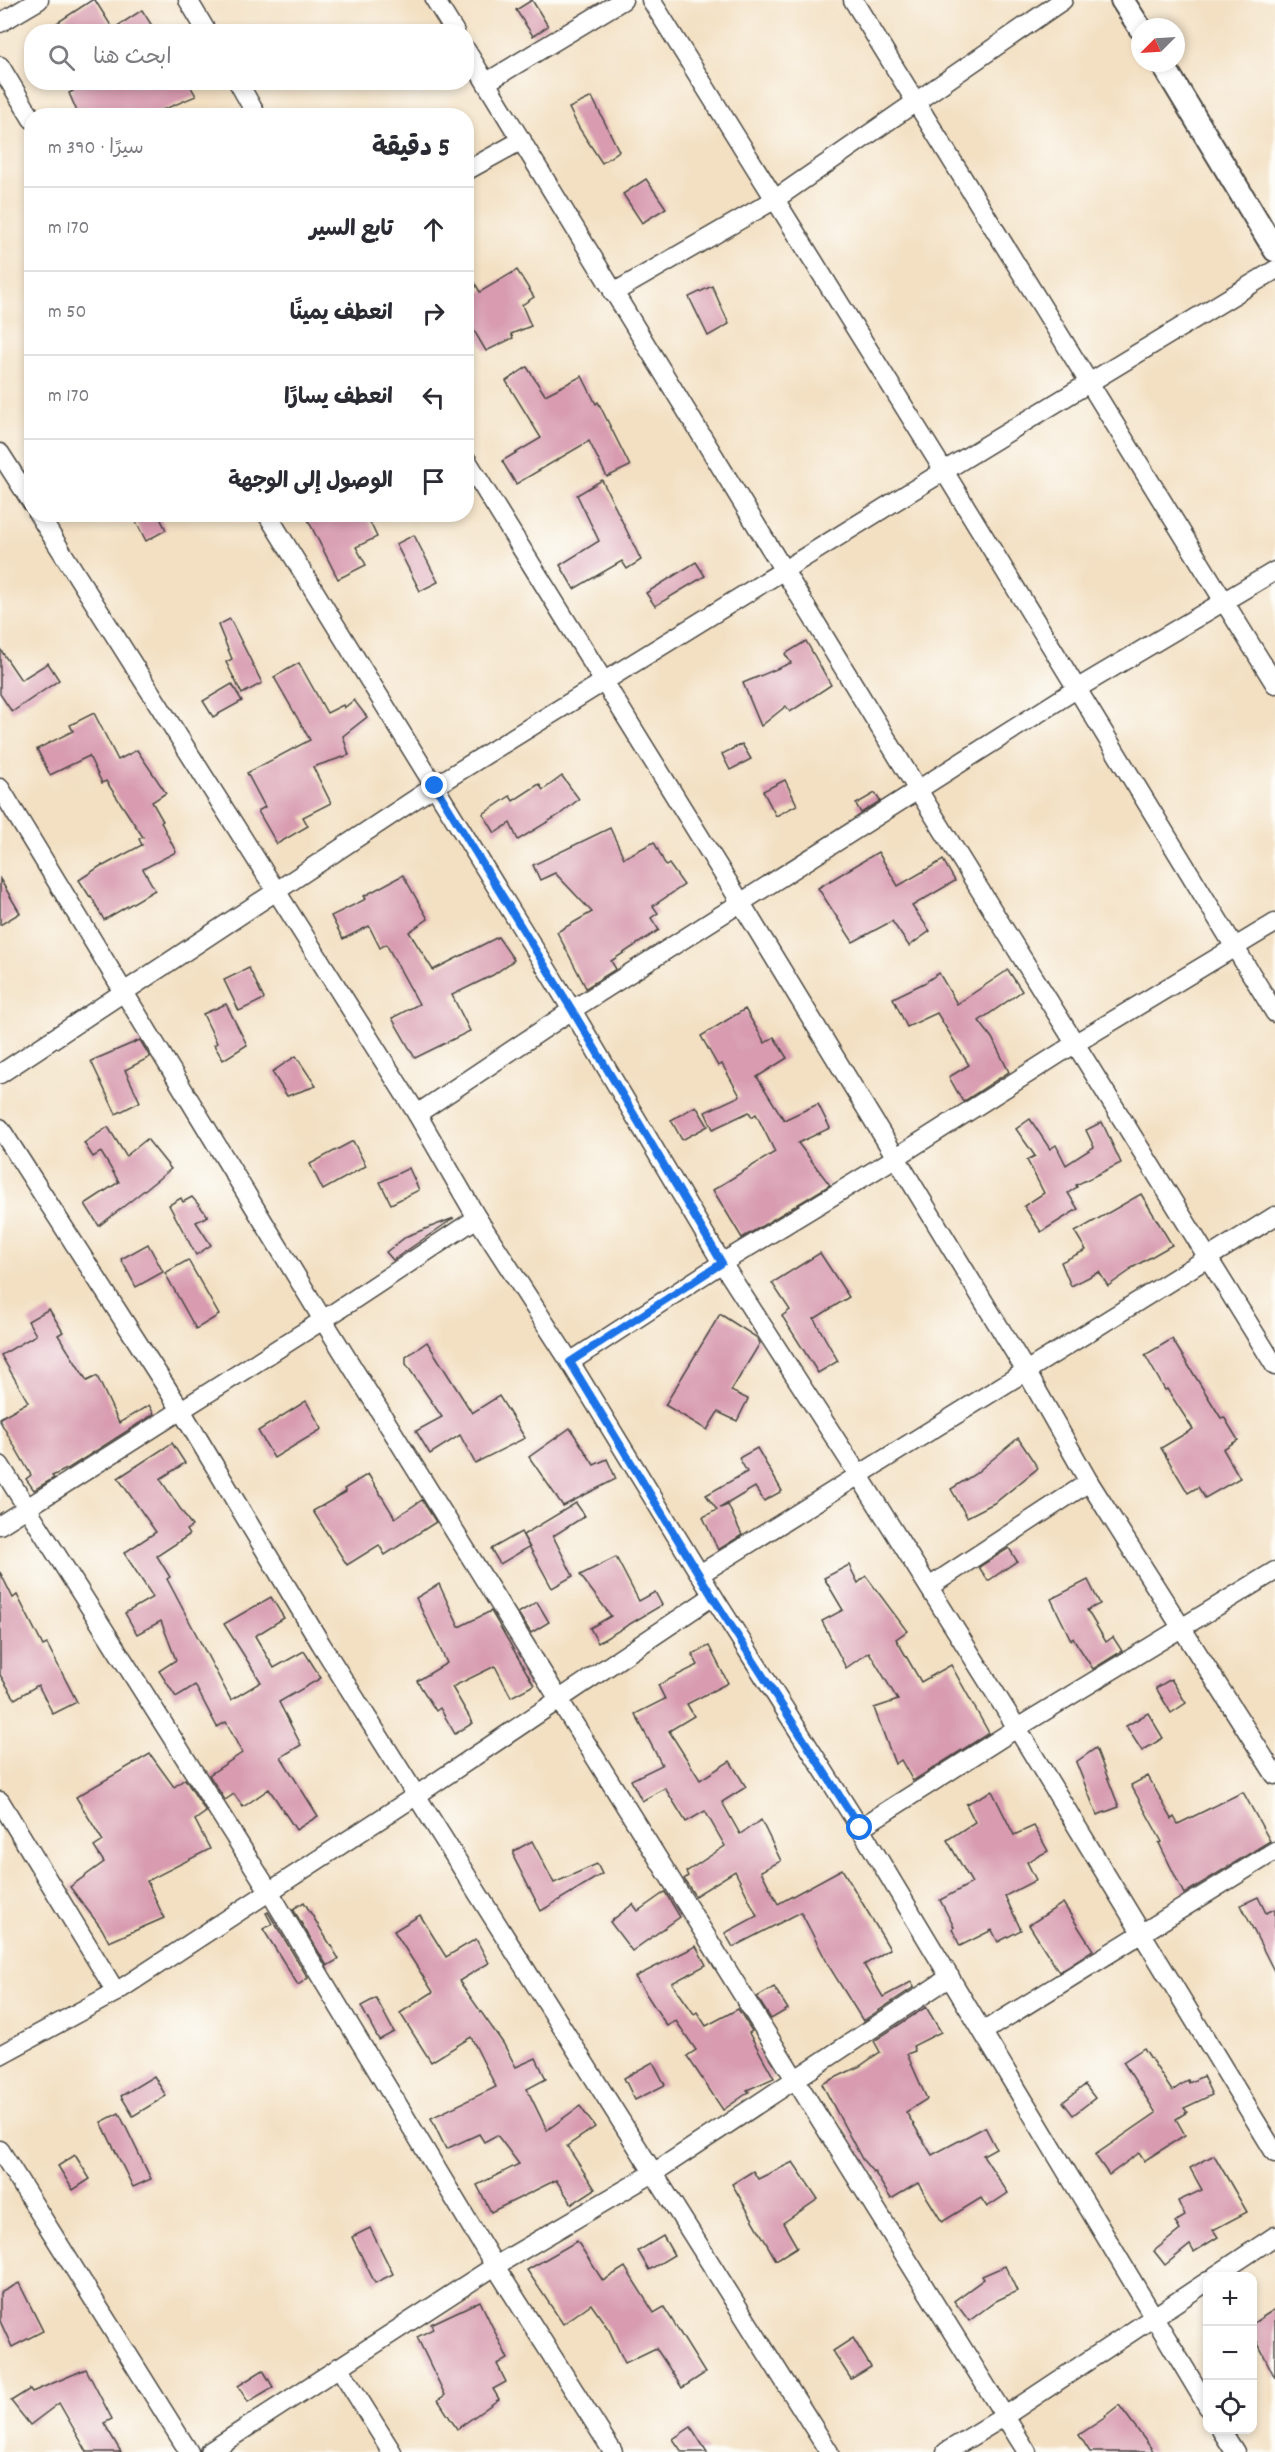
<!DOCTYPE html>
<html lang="ar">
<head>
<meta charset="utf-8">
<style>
	body { margin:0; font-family:Dekko,"Playpen Sans Arabic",sans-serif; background:#f2f2f3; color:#2b2b33; direction:rtl }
	.controls { position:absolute; right:18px; bottom:18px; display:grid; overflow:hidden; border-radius:12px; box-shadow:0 3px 9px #0003 }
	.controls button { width:54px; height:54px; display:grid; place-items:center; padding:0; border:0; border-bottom:2px solid #e1e1e2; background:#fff; color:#2b2b33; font:30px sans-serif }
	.compass { position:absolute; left:1131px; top:18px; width:54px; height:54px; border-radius:50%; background:#fff; box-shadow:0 3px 9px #0003; rotate:246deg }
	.stop { position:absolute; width:18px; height:18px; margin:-14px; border:4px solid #1a73e8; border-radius:50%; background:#fff }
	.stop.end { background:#1a73e8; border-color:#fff; box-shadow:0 2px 6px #0008 }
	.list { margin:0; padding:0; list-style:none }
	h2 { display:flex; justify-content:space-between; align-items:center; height:78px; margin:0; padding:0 24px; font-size:26px }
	h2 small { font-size:20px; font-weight:400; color:#7c7c81 }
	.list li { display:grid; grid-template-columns:39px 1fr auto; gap:18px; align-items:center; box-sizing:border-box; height:84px; padding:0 24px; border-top:2px solid #e1e1e2 }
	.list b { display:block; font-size:22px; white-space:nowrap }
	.list em { font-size:20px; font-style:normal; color:#7c7c81 }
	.icon { flex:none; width:33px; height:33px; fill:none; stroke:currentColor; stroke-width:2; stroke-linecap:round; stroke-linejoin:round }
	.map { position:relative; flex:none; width:1275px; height:2452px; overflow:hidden; direction:ltr }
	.search { position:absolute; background:#fff; box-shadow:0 3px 9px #0003; left:24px; top:24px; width:450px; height:66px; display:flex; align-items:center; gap:15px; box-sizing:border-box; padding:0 21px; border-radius:24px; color:#7c7c81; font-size:22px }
	.panel { position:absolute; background:#fff; box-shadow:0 3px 9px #0003; left:24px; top:108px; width:450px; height:414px; border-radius:24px; direction:rtl }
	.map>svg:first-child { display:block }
</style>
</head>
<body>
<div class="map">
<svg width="1275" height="2452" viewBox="0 0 1275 2452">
	<rect width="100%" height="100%" fill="#fdfcf7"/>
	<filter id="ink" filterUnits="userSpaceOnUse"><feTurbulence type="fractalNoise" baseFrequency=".0167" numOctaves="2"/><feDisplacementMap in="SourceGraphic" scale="12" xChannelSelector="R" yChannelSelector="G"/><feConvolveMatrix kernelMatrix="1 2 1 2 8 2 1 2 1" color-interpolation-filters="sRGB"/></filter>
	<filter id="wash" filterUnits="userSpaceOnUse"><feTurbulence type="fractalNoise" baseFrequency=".008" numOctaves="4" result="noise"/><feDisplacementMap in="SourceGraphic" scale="24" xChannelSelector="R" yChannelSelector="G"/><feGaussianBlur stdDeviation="1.35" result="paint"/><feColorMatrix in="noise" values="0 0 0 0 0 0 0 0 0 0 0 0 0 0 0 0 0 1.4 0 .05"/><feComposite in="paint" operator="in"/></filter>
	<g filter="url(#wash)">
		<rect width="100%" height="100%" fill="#f3e0c3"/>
		<g id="blocks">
			<g fill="#d89bb0">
				<polygon points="92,0 95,0 113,29 142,10 156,32 43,32"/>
				<polygon points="532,0 548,26 533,36 516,10"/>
				<polygon points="67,82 188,82 196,96 148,116 79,116 69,93 73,91"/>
				<polygon points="592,97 619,151 602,163 579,128 569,108"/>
				<polygon points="646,179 666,208 642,223 623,194"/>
				<polygon points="466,268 480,292 517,270 534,297 522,305 531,326 511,334 513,338 486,351 466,317"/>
				<polygon points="712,286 729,324 708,336 689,297"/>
				<polygon points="527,367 545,395 582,376 596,404 598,402 630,466 607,477 589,441 516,484 502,461 541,438 506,381"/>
				<polygon points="602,480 641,560 627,569 622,561 574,589 560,565 599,541 577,495"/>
				<polygon points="132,514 158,514 166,530 146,541"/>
				<polygon points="305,514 366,514 377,537 356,547 366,565 338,579"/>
				<polygon points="414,535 438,582 420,591 396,544"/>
				<polygon points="696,562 705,576 655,606 646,593"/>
				<polygon points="230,619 262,683 242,694 226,662 232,659 218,625"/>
				<polygon points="806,641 831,685 790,712 786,706 761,726 743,683 791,663 785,654"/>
				<polygon points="0,649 21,680 48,663 59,680 12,712 0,694"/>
				<polygon points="299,663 327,713 343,705 344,708 354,700 367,717 343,736 349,755 313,767 331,803 303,817 308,826 277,844 258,811 265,807 247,773 310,740 274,677"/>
				<polygon points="232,684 242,701 213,717 203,701"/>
				<polygon points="94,713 118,760 137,750 166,793 152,802 163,821 161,822 176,852 143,869 155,890 104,920 91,896 90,897 79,880 102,865 103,866 142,845 139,839 143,837 106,781 102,783 89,756 50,775 37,749 73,731 70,725"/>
				<polygon points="742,744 751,759 730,770 722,754"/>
				<polygon points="562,776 579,799 559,815 518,840 510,823 495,833 483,814 510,796 513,801 539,784 543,790"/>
				<polygon points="785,780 797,805 776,816 763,791"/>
				<polygon points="875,793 880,801 861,813 856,804"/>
				<polygon points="610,828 624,858 654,842 666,866 669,864 684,885 653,906 658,913 651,918 659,930 611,961 616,969 586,988 557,932 592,912 555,873 540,880 533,865"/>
				<polygon points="878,852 898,886 943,860 955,881 912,906 930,931 909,946 892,921 853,942 818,888"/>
				<polygon points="403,875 428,919 409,932 433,970 498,937 514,960 493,975 452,995 470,1031 415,1058 392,1018 419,1004 386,944 380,948 369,926 343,939 331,916 366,899 364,896"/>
				<polygon points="0,879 20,913 0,925"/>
				<polygon points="249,968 264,999 239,1011 224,980"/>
				<polygon points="1008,970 1022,991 979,1021 992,1038 1009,1072 963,1102 949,1077 969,1065 937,1013 907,1027 893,998 924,983 939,973 957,1004"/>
				<polygon points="226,1004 247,1045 223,1060 214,1045 217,1043 203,1014"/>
				<polygon points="745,1009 765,1043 774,1037 787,1058 757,1077 784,1120 818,1104 830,1128 798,1143 830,1185 742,1238 713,1190 775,1152 756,1114 752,1117 749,1112 713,1129 705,1112 740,1096 722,1064 718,1066 701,1036"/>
				<polygon points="140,1040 150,1057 125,1070 140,1102 116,1114 91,1061"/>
				<polygon points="296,1056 316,1086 287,1096 272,1072"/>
				<polygon points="696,1106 708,1126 682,1140 671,1120"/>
				<polygon points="1030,1119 1050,1149 1056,1145 1066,1165 1094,1147 1086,1130 1102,1122 1121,1163 1076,1185 1077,1187 1068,1193 1078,1209 1041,1232 1024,1206 1044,1193 1027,1160 1035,1156 1016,1129"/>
				<polygon points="108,1127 126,1156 147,1139 171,1169 99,1226 85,1204 119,1182 101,1152 93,1157 84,1143"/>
				<polygon points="353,1141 366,1166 323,1190 310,1164"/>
				<polygon points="409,1168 419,1190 391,1204 380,1182"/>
				<polygon points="1141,1194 1172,1245 1130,1269 1131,1270 1108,1286 1099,1272 1071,1286 1061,1262 1086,1250 1075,1232"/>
				<polygon points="192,1197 208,1216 196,1222 211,1245 196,1255 169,1205 181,1198 183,1202"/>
				<polygon points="454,1218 393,1260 386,1252 407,1236"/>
				<polygon points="148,1244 163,1272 136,1287 121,1259"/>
				<polygon points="820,1253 849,1297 814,1319 838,1361 818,1373 782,1316 790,1310 772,1283"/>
				<polygon points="188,1260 219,1315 196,1329 165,1273"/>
				<polygon points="49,1309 63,1332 58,1335 87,1381 97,1376 119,1423 149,1405 154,1414 69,1468 52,1476 54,1478 34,1490 26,1479 31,1475 0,1421 0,1418 28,1402 1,1355 36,1335 28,1321"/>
				<polygon points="720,1314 756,1337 760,1343 731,1391 748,1399 737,1421 718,1412 707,1430 665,1405"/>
				<polygon points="1172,1339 1221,1418 1224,1417 1238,1440 1223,1449 1240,1478 1205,1498 1198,1487 1188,1493 1161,1448 1193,1429 1167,1389 1165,1390 1145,1355"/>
				<polygon points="427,1342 472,1413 499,1396 525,1438 475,1463 460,1435 430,1454 416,1431 442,1417 406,1364 406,1357"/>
				<polygon points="306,1401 322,1429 274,1458 258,1431"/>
				<polygon points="570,1428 594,1465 607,1459 616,1479 563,1506 529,1457"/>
				<polygon points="1018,1438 1038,1468 996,1502 967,1517 951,1489 975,1474"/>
				<polygon points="172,1443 185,1463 160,1479 192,1526 186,1530 189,1535 157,1556 170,1577 167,1579 231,1700 261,1682 224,1624 271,1597 284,1618 255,1636 274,1668 304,1651 321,1678 279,1702 301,1745 281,1757 318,1816 296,1830 269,1789 243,1807 234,1794 225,1800 209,1775 242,1753 226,1722 217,1727 195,1685 176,1697 159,1671 176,1660 161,1621 137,1634 125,1613 153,1597 124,1553 156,1532 118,1478"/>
				<polygon points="757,1448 782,1491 764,1501 755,1487 720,1508 728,1505 742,1535 718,1550 703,1517 717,1510 706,1495 747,1472 739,1458"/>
				<polygon points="368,1474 395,1518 422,1500 436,1522 385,1555 379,1545 347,1565 313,1511 346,1492 344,1489"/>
				<polygon points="576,1503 585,1516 553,1536 573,1576 552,1588 523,1535"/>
				<polygon points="521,1532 529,1547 500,1564 491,1549"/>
				<polygon points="1009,1548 1017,1561 988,1581 979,1567"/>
				<polygon points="616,1557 639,1601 655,1592 662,1605 598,1643 590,1628 611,1616 580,1575"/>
				<polygon points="849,1565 858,1583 866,1576 907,1631 896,1639 921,1682 951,1665 989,1733 913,1781 901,1760 895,1764 874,1708 898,1700 869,1652 846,1668 822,1621 843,1610 824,1578"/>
				<polygon points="0,1572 13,1598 17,1595 43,1646 47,1644 77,1702 53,1714 38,1685 15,1699 0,1675"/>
				<polygon points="1088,1580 1100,1604 1087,1610 1106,1642 1113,1637 1122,1651 1093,1669 1073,1638 1071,1640 1051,1599"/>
				<polygon points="439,1584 459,1627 491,1611 534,1685 511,1697 495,1666 452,1687 473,1723 455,1734 440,1708 436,1711 417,1681 447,1663 416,1598"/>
				<polygon points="537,1602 549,1622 531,1633 518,1613"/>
				<polygon points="709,1646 728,1683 687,1704 694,1716 669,1731 700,1780 730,1761 746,1787 722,1802 740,1834 761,1820 781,1861 761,1871 778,1904 842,1869 890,1949 864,1965 883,1997 911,1982 914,1987 863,2021 830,1968 801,1912 733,1947 725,1933 757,1916 735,1871 695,1896 684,1879 688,1876 686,1872 725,1846 705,1811 686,1822 665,1788 642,1801 631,1780 662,1765 635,1714 665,1699 658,1685 698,1665 692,1654"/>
				<polygon points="1171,1679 1186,1703 1171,1713 1156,1688"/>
				<polygon points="1148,1713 1163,1738 1142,1751 1126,1726"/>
				<polygon points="1096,1748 1119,1807 1097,1815 1076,1762"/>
				<polygon points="150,1754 174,1787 185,1779 206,1812 195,1820 210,1849 147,1881 164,1918 109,1942 102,1929 70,1887 104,1862 94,1847 103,1841 76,1797"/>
				<polygon points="1148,1776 1172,1819 1174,1817 1178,1824 1243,1792 1270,1841 1184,1894 1159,1843 1162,1842 1131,1785"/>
				<polygon points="992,1791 1014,1835 1034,1826 1048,1851 1027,1862 1036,1880 1005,1896 1021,1930 998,1942 992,1930 960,1946 952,1929 954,1927 940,1900 972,1883 947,1840 975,1822 966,1804"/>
				<polygon points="532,1841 554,1883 597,1864 602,1874 541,1911 514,1858 514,1851"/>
				<polygon points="665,1892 680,1917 632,1951 610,1922 633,1904 638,1911"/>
				<polygon points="1258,1897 1266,1913 1275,1909 1275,1973 1241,1905"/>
				<polygon points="304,1902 339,1959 327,1966 293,1909"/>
				<polygon points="1063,1903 1093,1950 1059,1972 1029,1925"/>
				<polygon points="268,1912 308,1978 298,1985 263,1929 272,1924 266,1913"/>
				<polygon points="420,1915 446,1957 476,1939 489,1963 459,1981 503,2043 516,2067 536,2058 546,2079 527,2089 547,2130 580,2106 595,2127 567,2146 595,2189 572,2204 556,2180 491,2212 477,2185 519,2164 497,2135 484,2142 479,2134 446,2149 431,2118 496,2087 471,2037 431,2062 400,2013 433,1992 394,1931"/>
				<polygon points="696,1946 706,1965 672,1983 694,2014 697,2012 706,2026 738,2009 752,2031 749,2033 774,2078 747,2090 749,2092 723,2110 687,2056 696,2050 676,2021 667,2026 635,1977"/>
				<polygon points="774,1987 788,2009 771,2019 757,1997"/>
				<polygon points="376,1998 394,2032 379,2040 361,2006"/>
				<polygon points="926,2007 941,2032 913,2046 915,2051 907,2054 927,2099 906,2112 932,2155 985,2127 996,2148 983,2155 1008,2193 987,2207 981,2198 942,2222 918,2183 891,2199 874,2171 873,2172 862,2159 822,2084 860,2066 880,2052 874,2041"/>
				<polygon points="1144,2048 1172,2091 1188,2080 1189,2083 1203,2076 1212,2095 1184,2108 1187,2112 1176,2119 1185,2135 1144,2161 1139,2153 1109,2175 1095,2155 1156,2113 1123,2062"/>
				<polygon points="653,2062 665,2085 635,2100 624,2078"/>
				<polygon points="154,2076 166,2096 133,2116 121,2096"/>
				<polygon points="1085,2085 1095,2098 1073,2115 1063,2102"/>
				<polygon points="119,2113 151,2179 133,2187 101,2122"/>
				<polygon points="75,2155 90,2179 73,2190 58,2166"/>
				<polygon points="1214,2155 1247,2212 1213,2230 1218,2237 1194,2252 1190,2245 1165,2265 1154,2251 1180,2230 1175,2222 1185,2216 1178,2201 1202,2190 1190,2168"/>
				<polygon points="793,2162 818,2199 783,2223 797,2247 776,2260 732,2184 753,2171 758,2179"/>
				<polygon points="370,2228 393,2274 375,2283 352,2237"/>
				<polygon points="663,2236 674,2255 649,2270 638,2251"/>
				<polygon points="577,2241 603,2281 625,2267 654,2313 664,2307 705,2373 682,2388 656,2348 625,2363 609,2330 591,2304 563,2324 527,2270"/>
				<polygon points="1005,2266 1017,2291 996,2301 969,2321 954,2301 984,2279 982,2276"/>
				<polygon points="19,2283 43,2331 12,2347 0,2321 0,2293"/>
				<polygon points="480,2301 508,2359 497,2364 506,2382 493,2389 499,2399 457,2429 438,2400 445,2395 417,2337 433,2329 431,2324"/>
				<polygon points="1275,2309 1275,2378 1252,2331 1252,2324"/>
				<polygon points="853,2338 871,2367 851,2379 833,2351"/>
				<polygon points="86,2369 112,2419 104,2423 121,2452 87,2452 59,2403 30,2425 11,2401 30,2389 32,2392"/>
				<polygon points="263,2370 273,2387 248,2402 238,2386"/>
				<polygon points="1119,2405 1154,2452 1090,2452 1079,2435 1106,2417 1105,2416"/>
				<polygon points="691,2427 707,2452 682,2452 673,2439"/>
			</g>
		</g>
	</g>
	<g filter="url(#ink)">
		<use href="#blocks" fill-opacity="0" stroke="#494642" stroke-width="1.5"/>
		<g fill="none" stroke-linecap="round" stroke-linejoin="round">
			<g stroke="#494642" stroke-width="21">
				<g id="minor">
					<polyline points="188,0 207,32"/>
					<polyline points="435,0 455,32"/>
					<polyline points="651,0 944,471 1275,1013"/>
					<polyline points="853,0 1275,684"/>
					<polyline points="0,23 39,0"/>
					<polyline points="466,50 918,790 1275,1366"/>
					<polyline points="0,66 32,119"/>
					<polyline points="238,82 257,116"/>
					<polyline points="487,82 623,0"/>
					<polyline points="466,171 522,140"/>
					<polyline points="613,293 774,200 1063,0"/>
					<polyline points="0,453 32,503"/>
					<polyline points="466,459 741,903 1026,1371 1089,1482 1275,1775"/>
					<polyline points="38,514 417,1114 477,1218 570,1362 713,1596 860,1828 1208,2407"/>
					<polyline points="267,514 572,1010 722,1263 858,1474 1017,1728 1275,2153"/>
					<polyline points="0,788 323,1320 1027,2452"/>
					<polyline points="0,1074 435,786 944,471 1275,270"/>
					<polyline points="417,1114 572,1010 1078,688 1275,571"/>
					<polyline points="0,1128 181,1410 321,1644 829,2452"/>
					<polyline points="570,1362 722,1263 895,1158 1076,1043 1275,923"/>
					<polyline points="0,1465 269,1891 495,2266 613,2452"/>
					<polyline points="0,1525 323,1320 477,1218"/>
					<polyline points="700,1574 1275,1216"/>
					<polyline points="929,1587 1089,1482"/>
					<polyline points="0,1801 116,1992"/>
					<polyline points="860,1828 1017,1728 1275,1571"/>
					<polyline points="984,2031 1275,1851"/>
					<polyline points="0,2055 116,1992 417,1795 713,1596"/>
					<polyline points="0,2150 189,2452"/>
					<polyline points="1215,2276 1275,2236"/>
					<polyline points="339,2367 392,2452"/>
					<polyline points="1221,2430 1235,2452"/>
					<polyline points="209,2452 495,2266 655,2172 950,1977"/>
					<polyline points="946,2452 1005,2416 1208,2281"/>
				</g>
			</g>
			<g stroke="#494642" stroke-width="26">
				<g id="tertiary">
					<polyline points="1122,0 1140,28"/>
					<polyline points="1162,63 1275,250"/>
				</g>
			</g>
			<use href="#minor" stroke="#fff" stroke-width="18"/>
			<use href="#tertiary" stroke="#fff" stroke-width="22"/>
		</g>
	</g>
	<g fill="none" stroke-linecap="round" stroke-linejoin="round" filter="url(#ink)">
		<polyline stroke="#1a73e8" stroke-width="8" points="435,786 572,1010 722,1263 570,1362 712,1596 860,1828"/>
	</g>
</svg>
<div class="controls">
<button>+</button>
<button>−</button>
<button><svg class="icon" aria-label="locate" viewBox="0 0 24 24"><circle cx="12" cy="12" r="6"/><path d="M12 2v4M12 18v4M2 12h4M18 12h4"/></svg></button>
</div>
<svg class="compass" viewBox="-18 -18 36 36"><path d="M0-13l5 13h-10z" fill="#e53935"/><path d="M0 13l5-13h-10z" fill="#7c7c81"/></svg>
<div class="stop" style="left:860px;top:1828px"></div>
<div class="stop end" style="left:435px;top:786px"></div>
<div class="search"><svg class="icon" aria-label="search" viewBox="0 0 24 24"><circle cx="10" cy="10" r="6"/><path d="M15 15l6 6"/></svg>ابحث هنا</div>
<section class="panel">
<h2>5 دقيقة<small>سيرًا · 390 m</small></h2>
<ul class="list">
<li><svg class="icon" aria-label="ahead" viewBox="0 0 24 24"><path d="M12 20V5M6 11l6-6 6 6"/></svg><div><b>تابع السير</b></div><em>170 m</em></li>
<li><svg class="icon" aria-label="right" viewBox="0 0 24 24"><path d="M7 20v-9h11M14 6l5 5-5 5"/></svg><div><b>انعطف يمينًا</b></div><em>50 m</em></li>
<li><svg class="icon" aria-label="left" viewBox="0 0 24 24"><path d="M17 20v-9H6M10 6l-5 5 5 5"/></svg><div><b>انعطف يسارًا</b></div><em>170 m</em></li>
<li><svg class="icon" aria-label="arrive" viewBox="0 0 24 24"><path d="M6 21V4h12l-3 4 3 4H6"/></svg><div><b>الوصول إلى الوجهة</b></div></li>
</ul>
</section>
</div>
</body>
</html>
